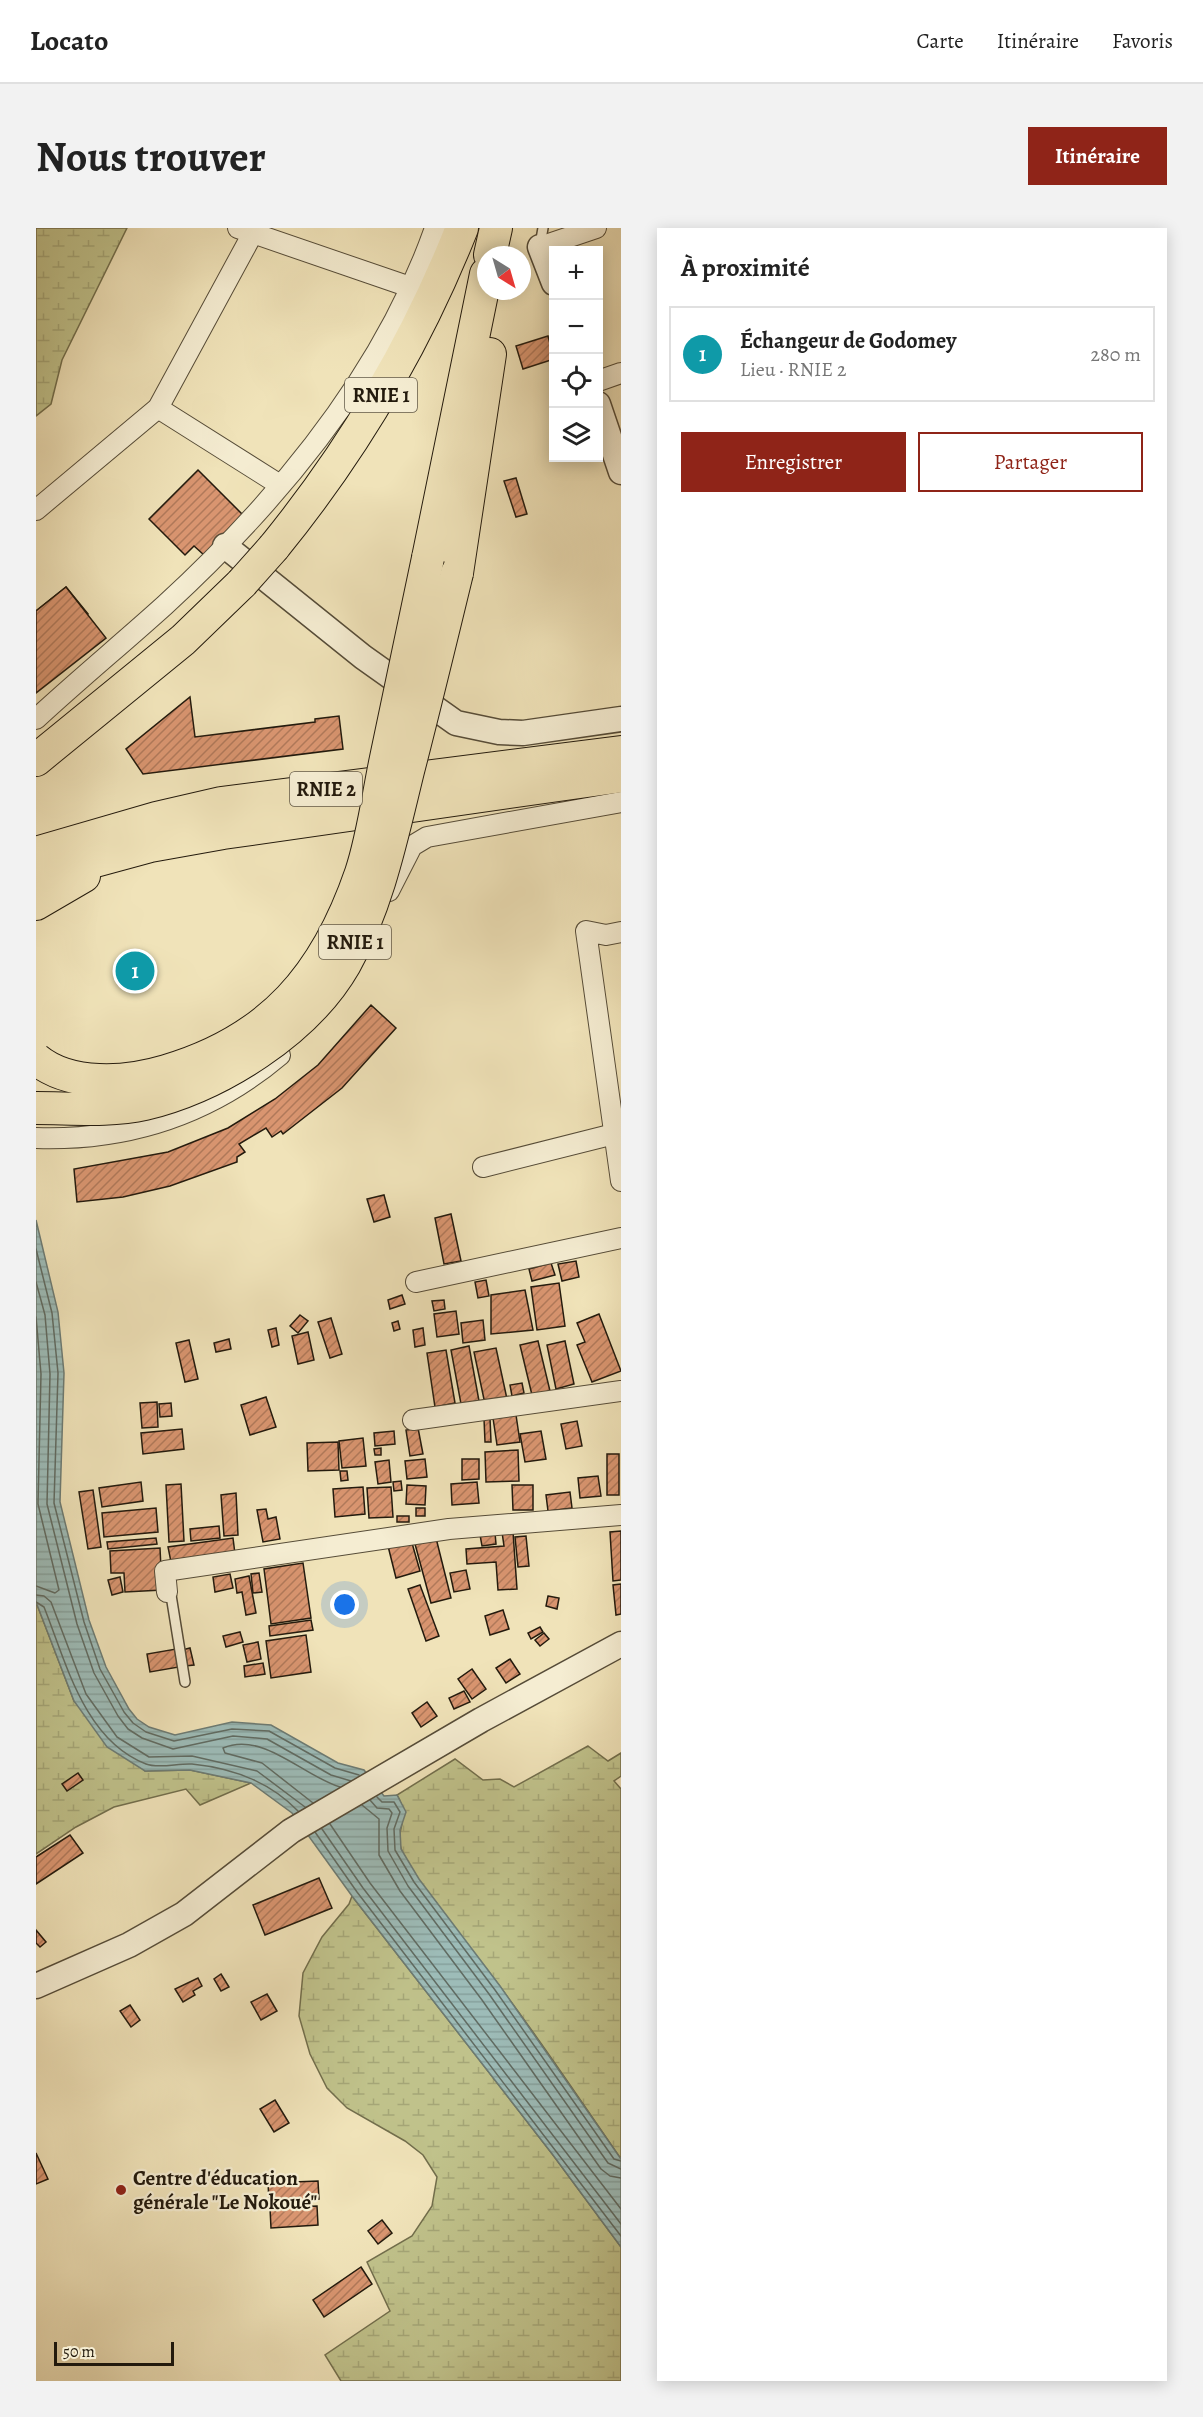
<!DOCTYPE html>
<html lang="fr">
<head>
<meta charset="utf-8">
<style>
	body { margin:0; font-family:Alegreya,serif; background:#f2f2f2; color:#222 }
	.controls { position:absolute; right:18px; top:18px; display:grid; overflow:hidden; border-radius:0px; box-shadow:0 3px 15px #0003 }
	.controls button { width:54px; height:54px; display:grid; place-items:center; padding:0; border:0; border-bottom:2px solid #e0e0e0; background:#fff; color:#222; font:30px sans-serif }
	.compass { position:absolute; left:441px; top:18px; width:54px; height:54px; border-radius:50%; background:#fff; box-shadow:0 3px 15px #0003; rotate:143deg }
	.scale { position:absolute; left:18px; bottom:15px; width:120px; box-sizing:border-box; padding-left:6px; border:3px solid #231a0d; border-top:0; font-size:16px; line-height:21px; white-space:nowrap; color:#231a0d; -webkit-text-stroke:4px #f5edd2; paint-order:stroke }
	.you { position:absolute; left:309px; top:1377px; width:21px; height:21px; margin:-15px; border:4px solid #fff; border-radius:50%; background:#1a73e8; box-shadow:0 0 0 9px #1a73e833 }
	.badge { display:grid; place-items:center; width:39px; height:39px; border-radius:50%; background:#8f2418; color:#fff; font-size:20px; font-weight:700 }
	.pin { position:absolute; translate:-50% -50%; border:3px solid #fff; box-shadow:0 2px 6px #0006 }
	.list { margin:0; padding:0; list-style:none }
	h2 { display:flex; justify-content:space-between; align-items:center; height:78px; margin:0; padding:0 24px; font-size:26px }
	h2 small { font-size:20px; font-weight:400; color:#767676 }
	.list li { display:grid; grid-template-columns:39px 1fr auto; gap:18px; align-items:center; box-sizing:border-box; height:96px; margin:0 12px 12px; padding:0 12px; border:2px solid #e0e0e0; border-radius:0px }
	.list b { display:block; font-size:22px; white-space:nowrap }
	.list p { margin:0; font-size:20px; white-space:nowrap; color:#767676 }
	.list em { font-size:20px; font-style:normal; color:#767676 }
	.actions { display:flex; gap:12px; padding:18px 24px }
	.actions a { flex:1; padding:14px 0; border:2px solid #8f2418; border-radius:0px; text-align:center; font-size:21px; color:#8f2418 }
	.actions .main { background:#8f2418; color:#fff }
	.icon { flex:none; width:33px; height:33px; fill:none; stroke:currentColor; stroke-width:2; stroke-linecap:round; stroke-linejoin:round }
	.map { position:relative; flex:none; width:585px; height:2153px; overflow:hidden; border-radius:0px }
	header { display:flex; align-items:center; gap:36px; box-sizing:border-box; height:84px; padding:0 30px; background:#fff; border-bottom:2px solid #e0e0e0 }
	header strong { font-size:28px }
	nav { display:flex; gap:33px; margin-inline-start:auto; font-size:21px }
	.intro { display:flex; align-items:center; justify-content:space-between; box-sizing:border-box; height:144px; padding:0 36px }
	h1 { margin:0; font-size:42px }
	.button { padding:15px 27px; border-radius:0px; background:#8f2418; color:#fff; font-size:21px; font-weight:700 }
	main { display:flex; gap:36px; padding:0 36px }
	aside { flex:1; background:#fff; border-radius:0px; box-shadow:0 3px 15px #0003 }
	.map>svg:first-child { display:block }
</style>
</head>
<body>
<header>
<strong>Locato</strong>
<nav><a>Carte</a><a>Itinéraire</a><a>Favoris</a></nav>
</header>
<div class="intro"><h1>Nous trouver</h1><a class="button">Itinéraire</a></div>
<main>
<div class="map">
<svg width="585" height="2153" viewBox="0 0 585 2153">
	<defs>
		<pattern id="wetland-marsh" width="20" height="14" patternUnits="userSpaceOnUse" patternTransform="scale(1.5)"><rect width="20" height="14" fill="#c0c28b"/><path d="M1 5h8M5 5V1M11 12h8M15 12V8" fill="none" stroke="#a5a677"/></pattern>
		<pattern id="water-rules" width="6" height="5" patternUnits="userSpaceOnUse" patternTransform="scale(1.5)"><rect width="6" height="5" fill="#9dbcb8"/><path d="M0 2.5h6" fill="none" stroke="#87a19d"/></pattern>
		<pattern id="building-hatch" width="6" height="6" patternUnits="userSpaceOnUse" patternTransform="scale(1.5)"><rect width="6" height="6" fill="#d99570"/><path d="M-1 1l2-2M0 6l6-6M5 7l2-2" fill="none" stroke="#b0795a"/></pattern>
	</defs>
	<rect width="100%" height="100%" fill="#f0e3b9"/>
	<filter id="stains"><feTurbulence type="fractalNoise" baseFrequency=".00333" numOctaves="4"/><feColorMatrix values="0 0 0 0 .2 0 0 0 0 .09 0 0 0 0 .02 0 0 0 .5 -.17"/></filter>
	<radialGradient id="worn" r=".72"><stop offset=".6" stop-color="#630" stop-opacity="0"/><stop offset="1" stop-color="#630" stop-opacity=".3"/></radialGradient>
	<g fill="url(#wetland-marsh)" stroke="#726e4c" stroke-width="1.5">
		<polygon points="0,0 91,0 26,132 15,176 0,188"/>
		<polygon points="0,1374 38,1473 109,1543 154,1542 215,1555 164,1577 150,1561 78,1579 40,1599 0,1626"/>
		<path d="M552,1518l20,15 13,-8v23l-7,5 7,8v370c-41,-59 -80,-118 -123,-175 -30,-41 -74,-88 -96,-133 -9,-19 10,-32 -5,-56l58,-36 28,21 17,-1 14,8z"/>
		<polygon points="316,1668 517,1927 585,2019 585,2153 305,2153 289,2127 354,2083 331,2034 376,2008 396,1978 401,1949 387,1927 369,1913 311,1880 291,1860 274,1826 263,1788 267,1745 286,1709 313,1676"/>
	</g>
	<polygon fill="url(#water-rules)" stroke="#6c7b74" stroke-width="1.5" points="0,992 22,1084 28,1145 24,1274 53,1392 70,1439 93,1481 101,1491 113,1499 139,1507 196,1494 235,1497 302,1535 328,1542 348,1568 361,1567 370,1584 364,1602 365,1621 383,1651 464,1758 585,1931 585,2019 517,1927 316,1668 256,1585 215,1555 154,1542 109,1543 71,1519 38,1473 0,1374"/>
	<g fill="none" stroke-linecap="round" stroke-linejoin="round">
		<g stroke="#606b62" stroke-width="1.5">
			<polyline points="0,1021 16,1085 22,1145 18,1275 48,1394 64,1441 88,1484 97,1495 110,1504 138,1513 196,1501 233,1503 299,1540 323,1547"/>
			<polyline points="0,1054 9,1087 14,1146 11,1276 41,1396 58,1445 82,1488 92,1501 106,1510 137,1521 197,1508 231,1511 295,1547 315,1553"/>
			<polyline points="0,1089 5,1146 2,1276 23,1362 19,1365 0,1358"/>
			<polyline points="0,1367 8,1368 15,1374 50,1466 81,1509 113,1529 156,1528 221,1543 269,1579"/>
			<path d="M0,1374l8,5c22,55 40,133 102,157 13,5 32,-1 46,0 40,4 78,18 106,47"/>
			<polyline points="341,1569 346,1574 358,1574 364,1584 358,1601 359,1622 378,1654 459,1762 578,1931 585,1933"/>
			<polyline points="334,1572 341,1580 353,1581 356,1585 351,1600 352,1623 372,1658 453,1766 572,1935 585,1941"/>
			<path d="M277,1575l-51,-40 -37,-10 -2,-5c40,-17 80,28 117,39"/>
			<polyline points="326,1577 343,1591 343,1627 364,1663 446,1772 565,1941 574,1948 585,1950"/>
			<polyline points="294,1596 334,1655 585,1981"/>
			<polyline points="286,1601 327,1660 585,1996"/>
			<polyline points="279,1604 321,1664 585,2008"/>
		</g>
	</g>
	<g fill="url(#building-hatch)" stroke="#231a0d" stroke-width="1.5">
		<polygon points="512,108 518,131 487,141 480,118"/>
		<polygon points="162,242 207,287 168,327 158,318 149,327 113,291"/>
		<polygon points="480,250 491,286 480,289 468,253"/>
		<polygon points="30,359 52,386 0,428 0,383"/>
		<polygon points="30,359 70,410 0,465 0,383"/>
		<polygon points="154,469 159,509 279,494 279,491 303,488 307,521 107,546 90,521"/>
		<polygon points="335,777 360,800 306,860 247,906 245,903 236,909 230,900 203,916 209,924 201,929 201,934 134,958 87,969 41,974 38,941 132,924 192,900 239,871 282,837"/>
		<polygon points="348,967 354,989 338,994 331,971"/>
		<polygon points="415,986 425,1033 408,1036 399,990"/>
		<polygon points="540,1033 543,1049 526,1053 522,1036"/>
		<polygon points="515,1035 519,1047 496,1053 493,1041"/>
		<polygon points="450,1052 453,1068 442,1070 439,1054"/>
		<polygon points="523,1055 529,1098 501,1102 495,1059"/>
		<polygon points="489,1062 497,1102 455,1106 455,1067"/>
		<polygon points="366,1067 369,1076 354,1081 352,1072"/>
		<polygon points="408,1072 409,1081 398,1083 396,1073"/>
		<polygon points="420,1083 423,1106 401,1109 398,1086"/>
		<polygon points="563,1086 585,1143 556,1154 541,1117 549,1114 541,1095"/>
		<polygon points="264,1087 272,1093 262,1105 254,1098"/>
		<polygon points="295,1090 306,1126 294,1130 282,1094"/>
		<polygon points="447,1092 449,1112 427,1115 425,1095"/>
		<polygon points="362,1093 364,1101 358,1103 356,1095"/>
		<polygon points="240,1100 243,1117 236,1119 232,1102"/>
		<polygon points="387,1100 389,1117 379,1119 377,1102"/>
		<polygon points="272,1104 278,1132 262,1136 256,1108"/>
		<polygon points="193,1111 195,1121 180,1124 178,1115"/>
		<polygon points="153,1112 162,1151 149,1154 140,1115"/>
		<polygon points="502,1113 514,1163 496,1167 484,1117"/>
		<polygon points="529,1113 538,1156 520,1161 511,1117"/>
		<polygon points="433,1118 443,1173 425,1176 415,1122"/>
		<polygon points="460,1120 471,1171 449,1176 438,1124"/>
		<polygon points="410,1122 419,1175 399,1179 391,1125"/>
		<polygon points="486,1155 488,1165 476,1168 474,1157"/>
		<polygon points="230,1169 240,1199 214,1207 205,1177"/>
		<polygon points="121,1174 122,1199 106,1200 104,1175"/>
		<polygon points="135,1175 136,1188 124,1189 123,1176"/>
		<polygon points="480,1187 484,1214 461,1217 457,1190"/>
		<polygon points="454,1190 455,1214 449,1214 448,1191"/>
		<polygon points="541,1193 546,1218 530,1221 525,1196"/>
		<polygon points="382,1200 387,1226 374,1228 370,1202"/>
		<polygon points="146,1201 148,1221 107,1226 105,1205"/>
		<polygon points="358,1203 359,1216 339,1218 338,1205"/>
		<polygon points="505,1203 510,1231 489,1234 484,1206"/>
		<polygon points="327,1210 330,1238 306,1240 303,1213"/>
		<polygon points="302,1214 303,1242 272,1243 271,1215"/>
		<polygon points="345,1220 345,1227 339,1227 338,1221"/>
		<polygon points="482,1222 483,1253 450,1254 449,1224"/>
		<rect x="571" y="1226" width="12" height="41"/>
		<polygon points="389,1231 391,1249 371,1251 369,1233"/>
		<polygon points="426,1231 443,1231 443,1251 426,1252"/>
		<polygon points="353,1232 355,1254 342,1256 339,1234"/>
		<polygon points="304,1243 311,1243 312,1252 305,1253"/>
		<polygon points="562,1248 565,1268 544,1270 542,1250"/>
		<polygon points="365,1253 366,1262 358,1263 357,1254"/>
		<polygon points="105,1254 107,1273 66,1279 63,1260"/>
		<polygon points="441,1254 443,1275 416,1277 415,1256"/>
		<polygon points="145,1256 148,1313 133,1314 130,1257"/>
		<polygon points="371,1257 390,1258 389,1277 370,1276"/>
		<polygon points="476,1257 497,1257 497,1282 477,1282"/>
		<polygon points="327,1259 329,1286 299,1289 297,1261"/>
		<polygon points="355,1259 357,1289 333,1290 331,1260"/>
		<polygon points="57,1262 65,1319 52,1321 43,1264"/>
		<polygon points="534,1264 536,1280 512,1283 510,1267"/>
		<polygon points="200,1265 202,1307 188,1308 185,1267"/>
		<polygon points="120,1280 122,1304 68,1309 66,1285"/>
		<rect x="380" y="1280" width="9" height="8"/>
		<polygon points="230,1281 232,1291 240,1289 244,1311 227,1314 221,1282"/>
		<rect x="361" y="1288" width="12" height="6"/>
		<polygon points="183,1298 184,1310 155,1313 154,1301"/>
		<polygon points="585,1303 585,1352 577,1353 574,1304"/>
		<polygon points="466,1304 477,1304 481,1361 462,1362 460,1334 431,1336 430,1321 468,1318"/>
		<polygon points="459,1305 460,1316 446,1318 444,1307"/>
		<polygon points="374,1308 384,1343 360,1350 351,1314"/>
		<polygon points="490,1308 493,1338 482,1339 479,1309"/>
		<polygon points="120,1310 121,1316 72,1321 71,1314"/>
		<polygon points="197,1310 199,1326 135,1334 132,1319"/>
		<polygon points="400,1310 415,1370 395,1375 379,1316"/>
		<polygon points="124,1320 126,1362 89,1364 88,1345 75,1345 74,1323"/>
		<polygon points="267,1335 275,1390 235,1396 228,1341"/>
		<polygon points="430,1342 434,1361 418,1364 414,1345"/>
		<polygon points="223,1345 226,1364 217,1365 215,1346"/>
		<polygon points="194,1346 197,1360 179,1364 177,1349"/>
		<polygon points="213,1348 220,1385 210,1387 206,1364 201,1365 199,1351"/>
		<polygon points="84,1349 87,1364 76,1367 72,1352"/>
		<polygon points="585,1356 585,1386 580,1387 577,1357"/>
		<polygon points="384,1357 403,1408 390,1413 372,1361"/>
		<polygon points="512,1368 523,1370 521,1381 510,1378"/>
		<polygon points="467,1382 473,1401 454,1407 449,1388"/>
		<polygon points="275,1392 277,1402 234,1408 233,1398"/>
		<polygon points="504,1399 507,1404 495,1411 492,1405"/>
		<polygon points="204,1404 207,1414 190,1419 187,1408"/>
		<polygon points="508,1405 513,1411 504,1418 499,1412"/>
		<polygon points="270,1407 275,1444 235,1450 230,1413"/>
		<polygon points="222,1414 225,1431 211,1434 207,1417"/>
		<polygon points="154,1420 158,1437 149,1438 146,1422"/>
		<polygon points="140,1421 143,1439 114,1444 111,1426"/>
		<polygon points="474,1431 484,1446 470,1455 460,1440"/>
		<polygon points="227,1435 229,1446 209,1449 208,1438"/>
		<polygon points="436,1441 450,1461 436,1471 422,1451"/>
		<polygon points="428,1463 434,1474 418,1481 413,1470"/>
		<polygon points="391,1474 401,1488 385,1499 376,1485"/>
		<polygon points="42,1545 47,1552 31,1563 26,1556"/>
		<polygon points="34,1607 47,1625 0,1656 0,1629"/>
		<polygon points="283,1650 296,1680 229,1707 217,1677"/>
		<polygon points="0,1702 10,1714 4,1719 0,1715"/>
		<polygon points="185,1746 193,1759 185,1763 178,1751"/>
		<polygon points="162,1750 166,1758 157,1763 159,1767 147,1774 139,1761"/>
		<polygon points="231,1766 241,1783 225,1792 215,1774"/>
		<polygon points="94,1777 104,1792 95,1799 84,1783"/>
		<polygon points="239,1872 253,1895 238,1904 224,1881"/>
		<polygon points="0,1925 12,1951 0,1956"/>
		<polygon points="282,1953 283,1971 233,1973 232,1955"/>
		<polygon points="281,1978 282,1997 235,2000 234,1980"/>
		<polygon points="346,1992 356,2005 342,2016 332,2003"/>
		<polygon points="325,2039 336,2056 288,2089 277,2072"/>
	</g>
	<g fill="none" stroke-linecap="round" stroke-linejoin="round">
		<g stroke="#564c38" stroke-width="12">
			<g id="service">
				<polyline points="504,17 507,0"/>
				<polyline points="134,1361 149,1454"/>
			</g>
		</g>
		<g stroke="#564c38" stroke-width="22">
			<g id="minor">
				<polyline points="202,0 374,59"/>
				<polyline points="504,19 560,0"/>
				<polyline points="562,153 585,145"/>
				<polyline points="122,180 244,257"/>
				<polyline points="0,282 122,180 217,5"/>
				<path d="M0,491c42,-39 87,-76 129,-114 113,-104 219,-231 270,-377"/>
				<polyline points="353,663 376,618 391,609 585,574"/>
				<polyline points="585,704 570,707 550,703 585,953"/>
				<path d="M0,910c92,3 173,-23 244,-83"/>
				<polyline points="447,939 578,906"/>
				<polyline points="380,1054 585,1010"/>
				<polyline points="377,1192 585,1163"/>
				<polyline points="131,1364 129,1343 413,1301 585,1287"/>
			</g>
		</g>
		<g stroke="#564c38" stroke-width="27">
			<g id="tertiary">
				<polyline points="504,19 518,55"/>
				<polyline points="562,176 585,244"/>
				<polyline points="189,318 327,429 420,495 463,504 487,505 585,491"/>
				<polyline points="0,1758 93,1717 148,1686 255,1603 445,1492 585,1416"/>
			</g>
		</g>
		<g stroke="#231a0d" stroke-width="34">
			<g id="trunk">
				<polyline points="454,27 460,0"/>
				<path d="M238,319c79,-97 142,-203 188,-319"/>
				<polyline points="392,330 450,46"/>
				<polyline points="421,345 454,126"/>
				<polyline points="0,532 147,412 206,355"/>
				<polyline points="0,625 120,590 185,575 585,524"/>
				<polyline points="0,649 114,618 187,605 585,548"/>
				<polyline points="0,676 48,648"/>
			</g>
		</g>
		<use href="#service" stroke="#f5edd2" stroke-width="9"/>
		<use href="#minor" stroke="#f5edd2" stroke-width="20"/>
		<use href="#tertiary" stroke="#f5edd2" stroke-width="24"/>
		<use href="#trunk" stroke="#f0e3b9" stroke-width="32"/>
		<g stroke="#231a0d" stroke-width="34" stroke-linecap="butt">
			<g id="trunk-bridge">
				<polyline points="206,355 238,319"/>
				<path d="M0,831c34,28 90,24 130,12 105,-31 160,-96 195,-198 12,-36 17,-77 25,-115 14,-66 28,-133 42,-200"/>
				<path d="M0,880c35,0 74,4 109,-4 74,-18 161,-72 200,-140 33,-59 47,-128 63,-193 17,-66 33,-132 49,-198"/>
			</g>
		</g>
		<use href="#trunk-bridge" stroke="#f0e3b9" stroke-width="32"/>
	</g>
	<circle fill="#8f2418" stroke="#f5edd2" stroke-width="2" cx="85" cy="1962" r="6"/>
	<g text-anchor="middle" stroke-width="4.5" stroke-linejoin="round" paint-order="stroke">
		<g fill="#f5edd2" stroke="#625948" stroke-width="1.5">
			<rect x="309" y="150" width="72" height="34" rx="4.5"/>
			<rect x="254" y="544" width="72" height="34" rx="4.5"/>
			<rect x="283" y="697" width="72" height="34" rx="4.5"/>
		</g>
		<g font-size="20" font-weight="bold" fill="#231a0d">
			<text x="345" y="174">RNIE 1</text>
			<text x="290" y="568">RNIE 2</text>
			<text x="319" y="721">RNIE 1</text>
		</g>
		<g font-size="21" font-weight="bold" fill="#231a0d" stroke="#f5edd2" text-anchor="start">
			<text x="97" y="1957">Centre d'éducation<tspan x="97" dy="24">générale "Le Nokoué"</tspan></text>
		</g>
	</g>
	<rect width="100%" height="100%" filter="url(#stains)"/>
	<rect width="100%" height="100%" fill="url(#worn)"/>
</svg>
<div class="controls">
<button>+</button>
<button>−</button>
<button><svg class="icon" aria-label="locate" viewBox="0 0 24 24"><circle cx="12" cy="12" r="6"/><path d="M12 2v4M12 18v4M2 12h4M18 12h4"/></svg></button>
<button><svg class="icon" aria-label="layers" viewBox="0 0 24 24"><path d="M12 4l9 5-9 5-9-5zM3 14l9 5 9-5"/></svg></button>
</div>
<svg class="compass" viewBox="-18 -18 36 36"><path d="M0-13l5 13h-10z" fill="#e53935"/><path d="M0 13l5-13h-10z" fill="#767676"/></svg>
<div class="scale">50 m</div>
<div class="you"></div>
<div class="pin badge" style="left:99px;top:743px;background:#0f9aa8">1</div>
</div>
<aside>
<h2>À proximité<small></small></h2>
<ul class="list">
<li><span class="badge" style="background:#0f9aa8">1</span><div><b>Échangeur de Godomey</b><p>Lieu · RNIE 2</p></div><em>280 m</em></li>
</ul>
<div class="actions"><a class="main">Enregistrer</a><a>Partager</a></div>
</aside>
</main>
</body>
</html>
